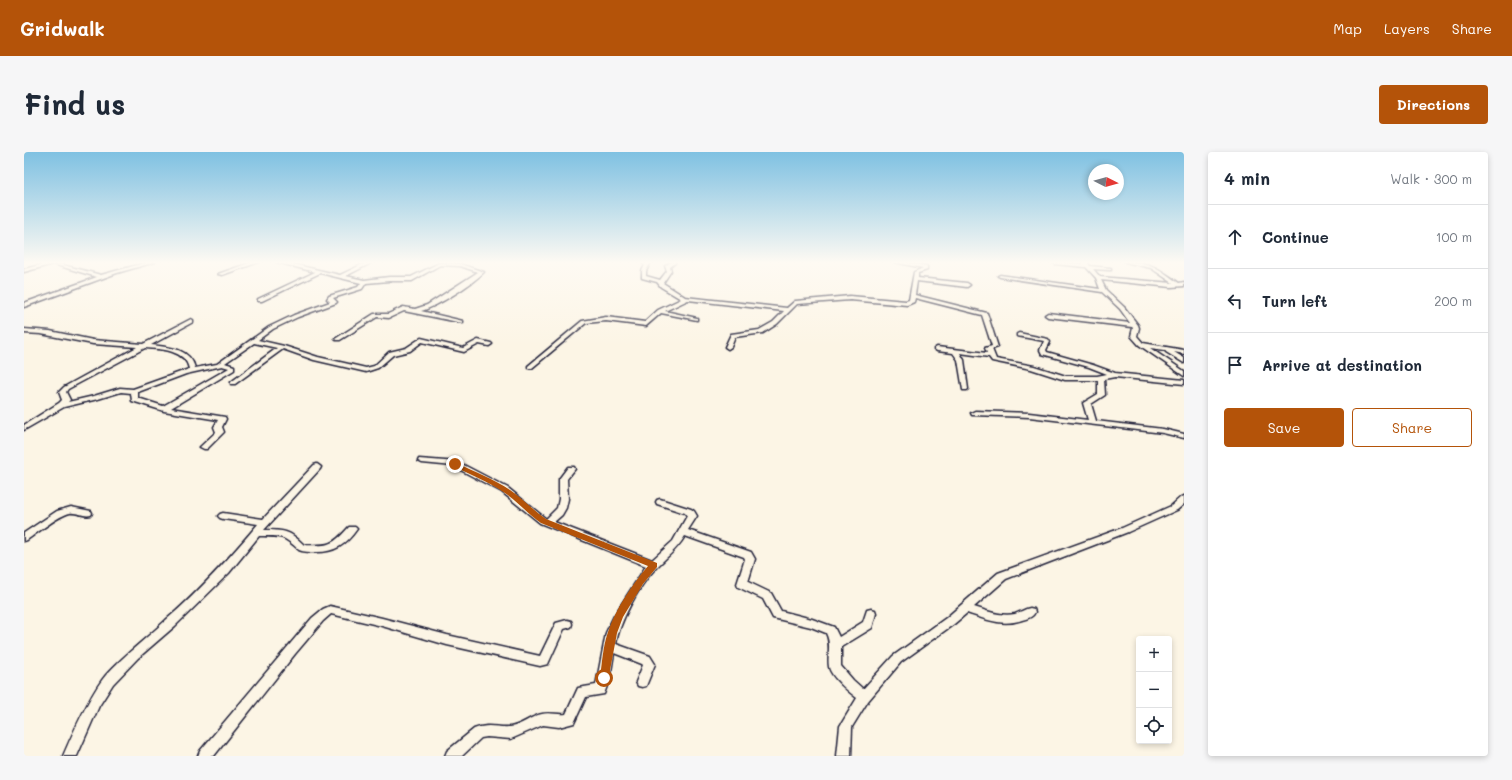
<!DOCTYPE html>
<html lang="en">
<head>
<meta charset="utf-8">
<style>
	body { margin:0; font-family:Mali,sans-serif; background:#f6f6f7; color:#1f2937 }
	.controls { position:absolute; right:12px; bottom:12px; display:grid; overflow:hidden; border-radius:4px; box-shadow:0 2px 6px #0003 }
	.controls button { width:36px; height:36px; display:grid; place-items:center; padding:0; border:0; border-bottom:1px solid #e0e1e3; background:#fff; color:#1f2937; font:20px sans-serif }
	.compass { position:absolute; left:1064px; top:12px; width:36px; height:36px; border-radius:50%; background:#fff; box-shadow:0 2px 6px #0003; rotate:96deg }
	.stop { position:absolute; width:12px; height:12px; margin:-9px; border:3px solid #b45309; border-radius:50%; background:#fff }
	.stop.end { background:#b45309; border-color:#fff; box-shadow:0 1px 4px #0008 }
	.list { margin:0; padding:0; list-style:none }
	h2 { display:flex; justify-content:space-between; align-items:center; height:52px; margin:0; padding:0 16px; font-size:17px }
	h2 small { font-size:13px; font-weight:400; color:#747a83 }
	.list li { display:grid; grid-template-columns:26px 1fr auto; gap:12px; align-items:center; box-sizing:border-box; height:64px; padding:0 16px; border-top:1px solid #e0e1e3 }
	.list b { display:block; font-size:15px; white-space:nowrap }
	.list em { font-size:13px; font-style:normal; color:#747a83 }
	.actions { display:flex; gap:8px; padding:12px 16px }
	.actions a { flex:1; padding:9px 0; border:1px solid #b45309; border-radius:4px; text-align:center; font-size:14px; color:#b45309 }
	.actions .main { background:#b45309; color:#fff }
	.icon { flex:none; width:22px; height:22px; fill:none; stroke:currentColor; stroke-width:2; stroke-linecap:round; stroke-linejoin:round }
	.map { position:relative; flex:none; width:1160px; height:604px; overflow:hidden; border-radius:4px }
	header { display:flex; align-items:center; gap:24px; box-sizing:border-box; height:56px; padding:0 20px; background:#b45309; color:#fff }
	header strong { font-size:19px }
	nav { display:flex; gap:22px; margin-inline-start:auto; font-size:14px }
	.intro { display:flex; align-items:center; justify-content:space-between; box-sizing:border-box; height:96px; padding:0 24px }
	h1 { margin:0; font-size:28px }
	.button { padding:10px 18px; border-radius:4px; background:#b45309; color:#fff; font-size:14px; font-weight:700 }
	main { display:flex; gap:24px; padding:0 24px }
	aside { flex:1; background:#fff; border-radius:4px; box-shadow:0 2px 6px #0003 }
	.map>svg:first-child { display:block }
</style>
</head>
<body>
<header>
<strong>Gridwalk</strong>
<nav><a>Map</a><a>Layers</a><a>Share</a></nav>
</header>
<div class="intro"><h1>Find us</h1><a class="button">Directions</a></div>
<main>
<div class="map">
<svg width="1160" height="604" viewBox="0 0 1160 604">
	<rect width="100%" height="100%" fill="#fcf5e5"/>
	<filter id="ink" filterUnits="userSpaceOnUse"><feTurbulence type="fractalNoise" baseFrequency=".025" numOctaves="2"/><feDisplacementMap in="SourceGraphic" scale="8" xChannelSelector="R" yChannelSelector="G"/><feConvolveMatrix kernelMatrix="1 2 1 2 8 2 1 2 1" color-interpolation-filters="sRGB"/></filter>
	<g filter="url(#ink)">
		<g fill="none" stroke-linecap="round" stroke-linejoin="round">
			<g stroke="#22223b" stroke-width="3">
				<g id="minor">
					<polygon points="28,110 77,123 124,110 131,110 93,121 0,155 0,151 73,125 29,112 0,120 0,117"/>
					<polygon points="228,110 235,110 198,123 194,122"/>
					<path d="M252,110h8l56,13 27,-13h6l-27,14 18,4 25,-3h22l28,-14 21,1 24,8c-13,13 -46,34 -63,39l42,10v2l-59,-12 -15,7 -12,-1 -37,23h-4l-1,-1 39,-25h14l15,-7 12,2 12,-4 51,-33 -18,-6 -20,-1 -28,16h-23l-23,2 -4,6 -29,9 4,4 -1,1 -38,14 -25,12 -15,11 26,6 34,11 48,11 8,-2 15,-14 17,-4 15,-10 42,10 15,-8 13,3 1,1 -3,2 -10,-2 -15,8 -42,-10 -12,9 -17,4 -15,13 -12,4 -52,-12 -31,-11 -48,35h-4v-2l46,-34 -23,-5 -29,20 9,3v4l-63,38 54,9 1,2 -4,8 2,5 -17,17h-3l-4,-2 16,-15 -2,-5 4,-7 -54,-9 -32,-10 -1,-8 -10,-1 -23,7 -34,8 -40,23v-5l35,-22 3,-3 -3,-8 5,-5 73,-40 -44,-3 -52,-10 -17,-1v-4l26,2 43,9 50,4 48,-25 2,1v2l-42,23c17,2 39,3 44,23l22,-4 52,-37 25,-12 36,-13 -3,-3 2,-3 29,-9 3,-4 -41,-10 -58,28h-4v-2l57,-27zM121,196c16,1 41,2 44,21l-56,20 -13,-1 -26,8 -26,6 2,-2 -4,-8 2,-3zM198,214l7,2 -66,38 -25,-8v-6l48,-18z"/>
					<polygon points="617,110 623,110 626,112 622,119 622,124 636,128 643,119 641,114 647,110 652,110 646,115 647,119 639,131 661,145 763,156 771,149 826,144 882,149 885,148 890,120 899,116 870,110 880,110 903,114 903,118 894,121 894,126 943,131 946,133 943,135 893,129 891,143 963,161 974,195 968,197 972,207 1010,214 1042,224 1073,224 1083,222 1065,215 1018,202 1016,198 1020,189 993,184 993,182 995,181 1024,187 1026,190 1022,198 1023,200 1069,213 1091,221 1160,228 1160,232 1091,225 1080,227 1081,243 1067,252 1072,269 1139,277 1160,282 1160,286 1139,281 1005,265 948,263 947,261 951,259 1005,261 1064,268 1059,251 1074,242 1074,228 1041,228 1007,217 968,209 965,205 936,201 940,208 944,237 943,238 939,238 934,208 929,201 913,199 910,197 913,195 963,201 961,196 968,194 958,163 891,146 890,150 883,153 826,148 773,152 753,172 739,181 711,185 707,195 704,197 701,195 707,182 735,178 749,170 760,159 664,148 641,159 673,166 673,168 637,161 622,174 582,169 562,171 508,216 504,216 504,214 558,169 582,165 621,170 634,158 657,147 637,135 633,130 618,126 618,119 621,113"/>
					<path d="M1030,110l29,2 -1,-2h5l3,4 21,2v2h-2l-16,-1 7,8 73,6 -22,-15 -26,-6c26,-1 34,7 54,21l5,-1v4l-13,1 -70,-7 5,10 18,17 14,18 1,3 -2,8 6,7 41,7v4l-10,-2 10,6v5l-18,-11 -1,-2 -15,-2 34,23v5l-45,-31 -8,-9 2,-8 -1,-1 -84,-10 -3,-2 3,-2 82,10 -10,-14 -18,-17 -102,-15 -2,-1 2,-1 100,14 -4,-11 -10,-11 -31,-3 -2,-1z"/>
					<path d="M395,307l39,3 50,26 38,31 11,-11 2,-9v-20l9,-12h6l1,2 -8,10 1,20 -2,9 -4,7 -8,7 98,38 21,-19 14,-25 -2,-3 -28,-9 -1,-2 1,-2 3,-1 31,10 3,2 3,5 -9,14 63,22 4,7 -7,23 23,11 10,18 31,8 22,8 5,10 24,-15 4,-12 4,-1 4,1 1,3 -4,15 -31,19v19l12,14 10,9 30,-33 53,-38 52,-45 124,-45 49,-22 10,-9 3,-1v8l-7,6 -49,22 -122,47 -32,28c13,4 27,10 41,7 5,-2 10,-5 15,-6l4,1 1,3c-2,5 -8,7 -13,8 -20,7 -37,-1 -55,-7l-13,11 -53,38 -33,39 -16,26 -1,29h-14l3,-30 17,-28c-8,-6 -26,-21 -28,-31 -2,-12 3,-22 -3,-34l-15,-6 -38,-9 -10,-19 -25,-12 -1,-3 8,-25 -1,-2 -59,-21c-8,14 -21,23 -31,34 -15,16 -35,52 -38,74l34,12 5,8 -9,22 -4,1 -4,-1 -2,-4 7,-17 -1,-1 -28,-11 -4,25 -6,16 -18,3 -12,26 -15,4 -16,-2 -32,14 -24,-2 -6,1 -19,18h-17l2,-5 27,-22c15,-6 22,-1 36,-2 11,-1 21,-11 32,-13 7,-2 16,1 24,0l12,-26 18,-3 10,-52 8,-17 32,-50 -106,-43 -38,-31 -49,-26 -31,-3 -4,-2z"/>
					<path d="M293,312l4,3 -1,2 -56,61c20,0 26,1 40,15 25,1 28,1 45,-18h6l2,2c-11,16 -23,24 -43,23 -5,0 -10,0 -15,-2 -16,-15 -19,-14 -40,-14l-30,37 -54,53 -37,32 -25,26 -14,22 -22,50h-14c10,-23 27,-62 43,-81 18,-20 40,-36 60,-55 34,-29 64,-63 92,-96l-35,-5 -3,-1 -2,-2 2,-2 3,-1 40,6 51,-54z"/>
					<path d="M47,355l20,4 1,2 -1,2c-7,2 -14,-3 -21,-2 -11,2 -33,20 -43,27l-3,1v-8l33,-22z"/>
					<polygon points="306,454 358,466 423,483 516,504 532,471 543,468 547,469 548,472 547,475 540,477 524,512 516,514 423,493 358,474 307,462 299,469 271,502 190,604 174,604 176,599 288,466 299,457"/>
				</g>
			</g>
			<use href="#minor" fill="#fcf5e5" fill-rule="evenodd"/>
		</g>
	</g>
	<linearGradient id="sky" x2="0" y2="1"><stop stop-color="#7fc1e2"/><stop offset="0.57" stop-color="#fefaf3"/><stop offset="1" stop-color="#fefaf3" stop-opacity="0"/></linearGradient>
	<rect width="1160" height="194" fill="url(#sky)"/>
	<path fill="#b45309" d="M428,311h5c17,9 37,16 53,27 13,9 23,20 36,29l111,44v4l-14,17 -20,33 -6,16 -9,48 -4,1 -4,-4c2,-15 3,-32 8,-46 8,-24 24,-47 40,-66l-107,-43c-13,-9 -23,-21 -36,-30 -16,-11 -35,-19 -53,-27z"/>
</svg>
<div class="controls">
<button>+</button>
<button>−</button>
<button><svg class="icon" aria-label="locate" viewBox="0 0 24 24"><circle cx="12" cy="12" r="6"/><path d="M12 2v4M12 18v4M2 12h4M18 12h4"/></svg></button>
</div>
<svg class="compass" viewBox="-18 -18 36 36"><path d="M0-13l5 13h-10z" fill="#e53935"/><path d="M0 13l5-13h-10z" fill="#747a83"/></svg>
<div class="stop" style="left:580px;top:526px"></div>
<div class="stop end" style="left:431px;top:312px"></div>
</div>
<aside>
<h2>4 min<small>Walk · 300 m</small></h2>
<ul class="list">
<li><svg class="icon" aria-label="ahead" viewBox="0 0 24 24"><path d="M12 20V5M6 11l6-6 6 6"/></svg><div><b>Continue</b></div><em>100 m</em></li>
<li><svg class="icon" aria-label="left" viewBox="0 0 24 24"><path d="M17 20v-9H6M10 6l-5 5 5 5"/></svg><div><b>Turn left</b></div><em>200 m</em></li>
<li><svg class="icon" aria-label="arrive" viewBox="0 0 24 24"><path d="M6 21V4h12l-3 4 3 4H6"/></svg><div><b>Arrive at destination</b></div></li>
</ul>
<div class="actions"><a class="main">Save</a><a>Share</a></div>
</aside>
</main>
</body>
</html>
